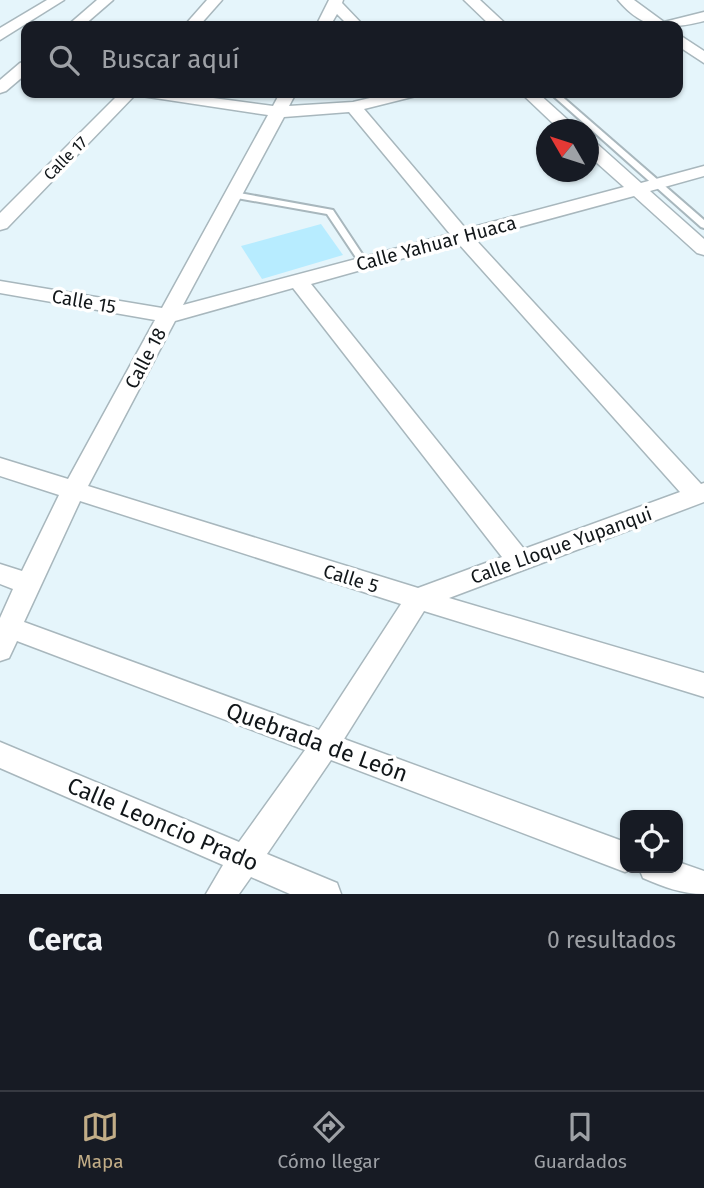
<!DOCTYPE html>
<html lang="es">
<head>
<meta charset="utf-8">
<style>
	body { margin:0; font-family:"Fira Sans",sans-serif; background:#242831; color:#f1f3f6 }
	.controls { position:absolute; right:21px; bottom:21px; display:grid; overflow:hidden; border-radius:14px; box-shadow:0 2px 5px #0004 }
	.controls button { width:63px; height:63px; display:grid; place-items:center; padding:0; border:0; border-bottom:2px solid #363941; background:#171b24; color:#f1f3f6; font:35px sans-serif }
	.compass { position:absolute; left:536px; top:119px; width:63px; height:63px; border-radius:50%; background:#171b24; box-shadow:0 2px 5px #0004; rotate:309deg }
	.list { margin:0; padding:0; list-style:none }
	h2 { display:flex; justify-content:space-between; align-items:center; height:91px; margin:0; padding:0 28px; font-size:30px }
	h2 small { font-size:23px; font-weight:400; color:#9ea1a6 }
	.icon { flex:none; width:38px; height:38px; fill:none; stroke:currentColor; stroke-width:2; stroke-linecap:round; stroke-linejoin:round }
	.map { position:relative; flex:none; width:704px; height:894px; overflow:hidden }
	.search { position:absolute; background:#171b24; box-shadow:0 2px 5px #0004; left:21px; right:21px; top:21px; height:77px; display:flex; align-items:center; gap:18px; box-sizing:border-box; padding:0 24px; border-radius:14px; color:#9ea1a6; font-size:26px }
	.sheet { height:196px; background:#171b24 }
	nav { display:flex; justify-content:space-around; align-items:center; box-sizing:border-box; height:98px; border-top:2px solid #363941; background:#171b24; font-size:19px; color:#9ea1a6 }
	nav a { display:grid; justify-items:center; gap:4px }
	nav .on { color:#c2ad87 }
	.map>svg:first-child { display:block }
</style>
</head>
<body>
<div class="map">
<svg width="704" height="894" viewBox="0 0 704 894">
	<rect width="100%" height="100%" fill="#e5f5fb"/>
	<polygon fill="#b7ecff" points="321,224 343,255 262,279 241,246"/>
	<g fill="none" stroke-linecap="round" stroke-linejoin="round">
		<g stroke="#a8b7bd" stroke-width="4">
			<g id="lane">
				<polygon points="550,93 558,93 704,220 704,228 701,227"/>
				<polygon points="234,192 333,210 368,263 367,265 361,265 327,214 231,197 230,195"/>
			</g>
		</g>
		<g stroke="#a8b7bd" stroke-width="3">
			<g id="street">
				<polygon points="47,0 64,0 0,40 0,28"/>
				<polygon points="97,0 113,0 83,26 67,26"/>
				<polygon points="207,0 222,0 199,26 184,26"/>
				<polygon points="329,0 343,0 342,3 364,26 349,26 337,14 330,26 316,26"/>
				<polygon points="464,0 480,0 508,26 491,26"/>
				<path d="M618,0h16l30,22 40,-10v9c-36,9 -60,10 -86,-21z"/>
				<polygon points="678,34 704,51 704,63 678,46"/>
				<polygon points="26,61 26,74 6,91 0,93 0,80 20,63"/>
				<path d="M120,93h56l97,13 7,-13h16l-7,13 64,-4 38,-9h27l-2,3 -52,13 102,120 158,-42 -36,-32v-15l6,1 47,42 63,-17v10l-54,15 54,48v16l-7,-2 -63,-57 -159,43 226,245 3,-1v19l-255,96 255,75v24l-280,-86 -80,128 281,103v26h10l-10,4 -294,-112 -64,94 70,29 4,11h-51l-39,-17 -12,17h-33l17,-29 -223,-97v-26l239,100 66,-92 -288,-109 -8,17 -9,3v-43l13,-29 -13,-5v-20l22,7 37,-76 -59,-19v-18l68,21 87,-159 -155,-27v-12l162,27 106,-193 -133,-20 -128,133 -7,2v-17zM349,112l101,122 -267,71 101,-188zM458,243l222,249 -156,57 -213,-265zM293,288l209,269 -84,31 -330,-102 87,-165zM80,501l321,103 -82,126 -295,-108z"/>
				<polygon points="521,93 538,93 579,130 560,130"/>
				<path d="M678,862l26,9v23c-22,0 -40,-7 -61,-16l-4,-10h39z"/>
			</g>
		</g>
		<use href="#lane" fill="#fff" fill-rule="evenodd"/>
		<use href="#street" fill="#fff" fill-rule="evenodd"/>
	</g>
	<g text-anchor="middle" stroke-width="7" stroke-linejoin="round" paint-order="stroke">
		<g font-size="16" fill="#111619" stroke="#fff">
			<text transform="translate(65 158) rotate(-45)" y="6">Calle 17</text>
		</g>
		<g font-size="19" fill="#111619" stroke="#fff">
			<text transform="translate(436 243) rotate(-15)" y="7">Calle Yahuar Huaca</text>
			<text transform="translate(84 301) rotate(10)" y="7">Calle 15</text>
			<text transform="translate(145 358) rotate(-62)" y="7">Calle 18</text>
			<text transform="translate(561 545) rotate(-20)" y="7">Calle Lloque Yupanqui</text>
			<text transform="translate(351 578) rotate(17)" y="7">Calle 5</text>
		</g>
		<g font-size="23" fill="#111619" stroke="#fff">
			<text transform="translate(317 742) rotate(20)" y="8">Quebrada de León</text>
			<text transform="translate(163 824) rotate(23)" y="8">Calle Leoncio Prado</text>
		</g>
	</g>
</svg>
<div class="controls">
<button><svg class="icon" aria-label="locate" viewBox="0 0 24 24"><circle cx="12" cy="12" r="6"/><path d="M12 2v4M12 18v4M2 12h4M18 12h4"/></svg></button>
</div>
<svg class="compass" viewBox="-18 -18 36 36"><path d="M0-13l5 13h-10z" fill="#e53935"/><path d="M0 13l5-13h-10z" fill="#9ea1a6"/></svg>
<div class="search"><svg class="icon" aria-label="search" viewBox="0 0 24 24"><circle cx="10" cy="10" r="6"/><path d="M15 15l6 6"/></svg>Buscar aquí</div>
</div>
<section class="sheet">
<h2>Cerca<small>0 resultados</small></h2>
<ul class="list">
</ul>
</section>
<nav>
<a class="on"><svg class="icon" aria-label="map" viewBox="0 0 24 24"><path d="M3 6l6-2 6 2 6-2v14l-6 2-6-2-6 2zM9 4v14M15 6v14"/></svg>Mapa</a>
<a><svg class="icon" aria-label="directions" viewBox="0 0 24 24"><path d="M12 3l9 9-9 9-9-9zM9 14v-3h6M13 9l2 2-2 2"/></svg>Cómo llegar</a>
<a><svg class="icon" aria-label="saved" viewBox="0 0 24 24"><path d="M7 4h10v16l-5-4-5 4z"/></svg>Guardados</a>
</nav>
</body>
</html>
